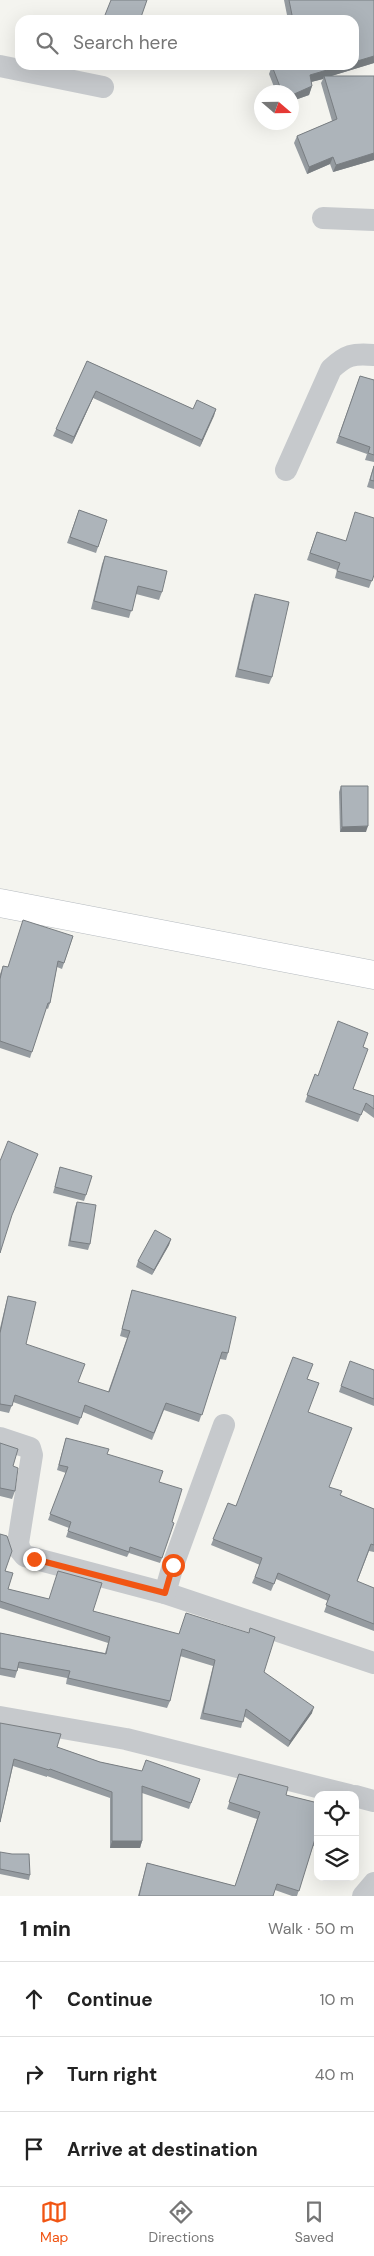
<!DOCTYPE html>
<html lang="en">
<head>
<meta charset="utf-8">
<style>
	body { margin:0; font-family:"DM Sans",sans-serif; background:#f6f6f6; color:#222 }
	.controls { position:absolute; right:15px; bottom:15px; display:grid; overflow:hidden; border-radius:10px; box-shadow:0 5px 20px #0002 }
	.controls button { width:45px; height:45px; display:grid; place-items:center; padding:0; border:0; border-bottom:1px solid #e0e0e0; background:#fff; color:#222; font:25px sans-serif }
	.compass { position:absolute; left:254px; top:85px; width:45px; height:45px; border-radius:50%; background:#fff; box-shadow:0 5px 20px #0002; rotate:110deg }
	.stop { position:absolute; width:15px; height:15px; margin:-11px; border:4px solid #f15513; border-radius:50%; background:#fff }
	.stop.end { background:#f15513; border-color:#fff; box-shadow:0 1px 5px #0008 }
	.list { margin:0; padding:0; list-style:none }
	h2 { display:flex; justify-content:space-between; align-items:center; height:65px; margin:0; padding:0 20px; font-size:21px }
	h2 small { font-size:16px; font-weight:400; color:#767676 }
	.list li { display:grid; grid-template-columns:32px 1fr auto; gap:15px; align-items:center; box-sizing:border-box; height:75px; padding:0 20px; border-top:1px solid #e0e0e0 }
	.list b { display:block; font-size:19px; white-space:nowrap }
	.list em { font-size:16px; font-style:normal; color:#767676 }
	.icon { flex:none; width:28px; height:28px; fill:none; stroke:currentColor; stroke-width:2; stroke-linecap:round; stroke-linejoin:round }
	.map { position:relative; flex:none; width:374px; height:1896px; overflow:hidden }
	.search { position:absolute; background:#fff; box-shadow:0 5px 20px #0002; left:15px; right:15px; top:15px; height:55px; display:flex; align-items:center; gap:12px; box-sizing:border-box; padding:0 18px; border-radius:15px; color:#767676; font-size:19px }
	.sheet { height:290px; background:#fff }
	nav { display:flex; justify-content:space-around; align-items:center; box-sizing:border-box; height:70px; border-top:1px solid #e0e0e0; background:#fff; font-size:14px; color:#767676 }
	nav a { display:grid; justify-items:center; gap:2px }
	nav .on { color:#f15513 }
	.map>svg:first-child { display:block }
</style>
</head>
<body>
<div class="map">
<svg width="374" height="1896" viewBox="0 0 374 1896">
	<rect width="100%" height="100%" fill="#f4f4ef"/>
	<g fill="none" stroke-linecap="round" stroke-linejoin="round">
		<g stroke="#b5babf" stroke-width="29">
			<polyline id="secondary" points="0,903 374,975"/>
		</g>
		<g stroke="#c6c9cc" stroke-width="22">
			<polyline points="0,66 103,87"/>
			<polyline points="323,218 374,220"/>
			<path d="M286,470l45,-101c15,-14 22,-16 43,-14"/>
			<polyline points="0,1438 30,1448 32,1455 18,1543 20,1550 25,1556 165,1593 374,1663"/>
			<polyline points="165,1593 173,1565 224,1425"/>
			<polyline points="0,1717 126,1739 349,1795"/>
			<polyline points="355,1796 374,1801"/>
			<polyline points="363,1896 374,1883"/>
		</g>
		<use href="#secondary" stroke="#fff" stroke-width="28"/>
	</g>
	<g fill="#959ba0">
		<polygon points="284,0 374,0 374,63 331,76 374,76 374,160 333,172 330,164 307,174 294,143 297,136 332,121 321,83 323,79 311,82 312,86 309,95 292,101 292,92 276,92 269,74 272,66 274,65 354,65 354,20 288,20"/>
		<polygon points="87,361 193,409 216,409 200,447 93,398 72,444 53,436"/>
		<polygon points="360,376 374,380 374,462 365,460 367,454 336,443"/>
		<polygon points="374,465 374,489 367,487"/>
		<polygon points="79,510 107,520 96,553 67,543"/>
		<polygon points="317,532 374,575 369,588 335,578 337,570 307,560"/>
		<polygon points="105,556 162,592 159,600 136,594 129,618 91,609 102,564"/>
		<polygon points="255,594 272,677 269,684 235,677 252,602"/>
		<polygon points="341,786 366,832 340,832 339,792"/>
		<polygon points="73,936 62,969 57,967 50,1003 48,1009 46,1008 30,1058 0,1048 0,974 3,966 8,967"/>
		<polygon points="363,1047 353,1089 374,1096 374,1118 363,1110 358,1122 305,1102 315,1074 318,1076"/>
		<polygon points="60,1167 86,1195 84,1201 53,1193"/>
		<polygon points="77,1202 90,1244 88,1250 68,1246 75,1207"/>
		<polygon points="171,1239 169,1245 152,1275 136,1267 138,1261"/>
		<polygon points="132,1290 228,1353 226,1360 220,1359 199,1422 164,1410 152,1440 83,1412 78,1425 13,1402 9,1413 0,1411 0,1328 6,1303 8,1296 26,1344 78,1382 108,1392 127,1338 120,1336"/>
		<polygon points="374,1370 374,1406 339,1392 341,1386"/>
		<polygon points="308,1379 308,1412 329,1487 340,1495 374,1509 374,1552 369,1551 357,1582 374,1588 374,1631 324,1612 328,1601 276,1579 271,1591 252,1583 260,1565 211,1545 228,1503 236,1506"/>
		<polygon points="66,1438 107,1454 159,1482 162,1558 160,1563 129,1553 127,1557 66,1537 69,1528 48,1520 66,1473 57,1470"/>
		<polygon points="0,1443 13,1466 15,1491 12,1499 0,1496"/>
		<polygon points="0,1534 8,1589 93,1611 264,1672 312,1713 288,1747 244,1716 241,1728 200,1719 213,1666 180,1656 170,1701 167,1708 66,1684 67,1678 18,1668 15,1678 0,1675 0,1633 105,1653 108,1643 0,1608"/>
		<polygon points="0,1723 57,1747 100,1762 142,1771 200,1779 189,1809 142,1793 142,1841 140,1848 110,1848 110,1798 47,1776 47,1777 13,1766 0,1823"/>
		<polygon points="239,1774 286,1795 318,1803 318,1847 313,1846 297,1896 292,1896 275,1890 273,1896 138,1896 147,1863 235,1886 257,1819 227,1809"/>
		<polygon points="0,1852 30,1875 29,1880 0,1874"/>
	</g>
	<g fill="#797e82">
		<polygon points="374,56 374,63 325,78 324,76 323,79 307,83 310,75 344,65 354,65 354,62"/>
		<polygon points="312,86 309,95 292,101 292,95"/>
		<polygon points="374,153 374,160 333,172 336,165"/>
		<polygon points="333,157 330,164 307,174 309,167"/>
		<polygon points="96,391 93,398 72,444 74,437"/>
		<polygon points="216,409 214,416 200,447 202,440"/>
		<polygon points="368,826 366,832 340,832 342,827"/>
		<polygon points="171,1239 169,1245 152,1275 154,1270"/>
		<polygon points="314,1707 312,1713 288,1747 290,1741"/>
		<polygon points="112,1841 142,1841 140,1848 110,1848"/>
	</g>
	<g fill="#adb4ba" stroke="#797e82">
		<polygon points="111,0 147,0 140,20 103,20"/>
		<polygon points="289,0 374,0 374,56 354,62 354,20 293,20"/>
		<polygon points="274,65 344,65 310,75 312,86 292,95 292,92 282,92 272,66"/>
		<polygon points="324,76 374,76 374,153 336,165 333,157 309,167 297,136 337,119"/>
		<polygon points="87,361 193,409 197,400 216,409 202,440 96,391 74,437 56,429"/>
		<polygon points="360,376 374,380 374,455 368,453 370,447 339,436"/>
		<polygon points="374,466 374,481 370,480"/>
		<polygon points="79,510 107,520 98,547 70,537"/>
		<polygon points="355,512 374,518 374,575 372,581 337,571 340,563 310,553 317,532 346,541"/>
		<polygon points="105,556 167,571 162,592 138,586 132,611 94,601"/>
		<polygon points="255,594 289,602 272,677 238,669"/>
		<polygon points="341,786 368,786 368,826 342,827"/>
		<polygon points="23,920 73,936 64,963 58,961 50,1003 48,1003 32,1052 0,1041 0,979 3,966 8,967"/>
		<polygon points="338,1021 368,1033 363,1047 368,1049 353,1089 374,1096 374,1109 366,1103 361,1115 307,1095 315,1074 318,1076"/>
		<polygon points="8,1141 38,1154 12,1215 0,1253 0,1161"/>
		<polygon points="60,1167 92,1176 86,1195 55,1187"/>
		<polygon points="77,1202 96,1205 90,1244 70,1241"/>
		<polygon points="155,1230 171,1239 154,1270 138,1261"/>
		<polygon points="132,1290 236,1317 228,1353 222,1352 202,1415 166,1403 154,1433 85,1405 81,1418 15,1395 12,1406 0,1404 0,1333 8,1296 36,1302 26,1344 85,1364 78,1382 109,1392 130,1331 122,1329"/>
		<polygon points="293,1357 313,1364 307,1379 319,1383 308,1412 352,1428 329,1487 342,1491 340,1495 374,1509 374,1545 371,1544 357,1581 374,1588 374,1624 326,1605 330,1595 278,1573 274,1584 255,1577 262,1558 213,1539 228,1503 236,1506"/>
		<polygon points="350,1361 374,1370 374,1399 341,1386"/>
		<polygon points="66,1438 109,1449 107,1454 163,1471 159,1482 182,1489 172,1522 174,1523 162,1558 130,1547 129,1552 68,1531 71,1522 50,1514 68,1467 59,1465"/>
		<polygon points="0,1443 18,1449 13,1466 18,1468 15,1491 0,1488"/>
		<polygon points="0,1534 7,1536 12,1551 5,1571 13,1573 8,1589 49,1599 58,1571 102,1583 93,1611 179,1634 186,1613 249,1633 250,1628 275,1637 264,1672 314,1707 290,1741 246,1709 243,1722 203,1713 215,1660 182,1649 170,1701 68,1678 70,1671 19,1662 17,1671 0,1668 0,1633 106,1654 110,1637 0,1601"/>
		<polygon points="0,1723 61,1734 57,1747 100,1762 142,1771 146,1760 200,1779 191,1803 142,1786 142,1841 112,1841 112,1792 50,1769 49,1770 14,1759 0,1822"/>
		<polygon points="239,1774 288,1787 286,1795 318,1803 318,1840 315,1839 299,1891 277,1884 273,1896 139,1896 147,1863 235,1886 260,1812 229,1802"/>
		<polygon points="0,1852 12,1854 29,1854 30,1875 0,1869"/>
	</g>
	<g fill="none" stroke-linecap="round" stroke-linejoin="round">
		<polyline stroke="#f15513" stroke-width="6" points="34,1559 165,1593 173,1565"/>
	</g>
</svg>
<div class="controls">
<button><svg class="icon" aria-label="locate" viewBox="0 0 24 24"><circle cx="12" cy="12" r="6"/><path d="M12 2v4M12 18v4M2 12h4M18 12h4"/></svg></button>
<button><svg class="icon" aria-label="layers" viewBox="0 0 24 24"><path d="M12 4l9 5-9 5-9-5zM3 14l9 5 9-5"/></svg></button>
</div>
<svg class="compass" viewBox="-18 -18 36 36"><path d="M0-13l5 13h-10z" fill="#e53935"/><path d="M0 13l5-13h-10z" fill="#767676"/></svg>
<div class="stop" style="left:173px;top:1565px"></div>
<div class="stop end" style="left:34px;top:1559px"></div>
<div class="search"><svg class="icon" aria-label="search" viewBox="0 0 24 24"><circle cx="10" cy="10" r="6"/><path d="M15 15l6 6"/></svg>Search here</div>
</div>
<section class="sheet">
<h2>1 min<small>Walk · 50 m</small></h2>
<ul class="list">
<li><svg class="icon" aria-label="ahead" viewBox="0 0 24 24"><path d="M12 20V5M6 11l6-6 6 6"/></svg><div><b>Continue</b></div><em>10 m</em></li>
<li><svg class="icon" aria-label="right" viewBox="0 0 24 24"><path d="M7 20v-9h11M14 6l5 5-5 5"/></svg><div><b>Turn right</b></div><em>40 m</em></li>
<li><svg class="icon" aria-label="arrive" viewBox="0 0 24 24"><path d="M6 21V4h12l-3 4 3 4H6"/></svg><div><b>Arrive at destination</b></div></li>
</ul>
</section>
<nav>
<a class="on"><svg class="icon" aria-label="map" viewBox="0 0 24 24"><path d="M3 6l6-2 6 2 6-2v14l-6 2-6-2-6 2zM9 4v14M15 6v14"/></svg>Map</a>
<a><svg class="icon" aria-label="directions" viewBox="0 0 24 24"><path d="M12 3l9 9-9 9-9-9zM9 14v-3h6M13 9l2 2-2 2"/></svg>Directions</a>
<a><svg class="icon" aria-label="saved" viewBox="0 0 24 24"><path d="M7 4h10v16l-5-4-5 4z"/></svg>Saved</a>
</nav>
</body>
</html>
